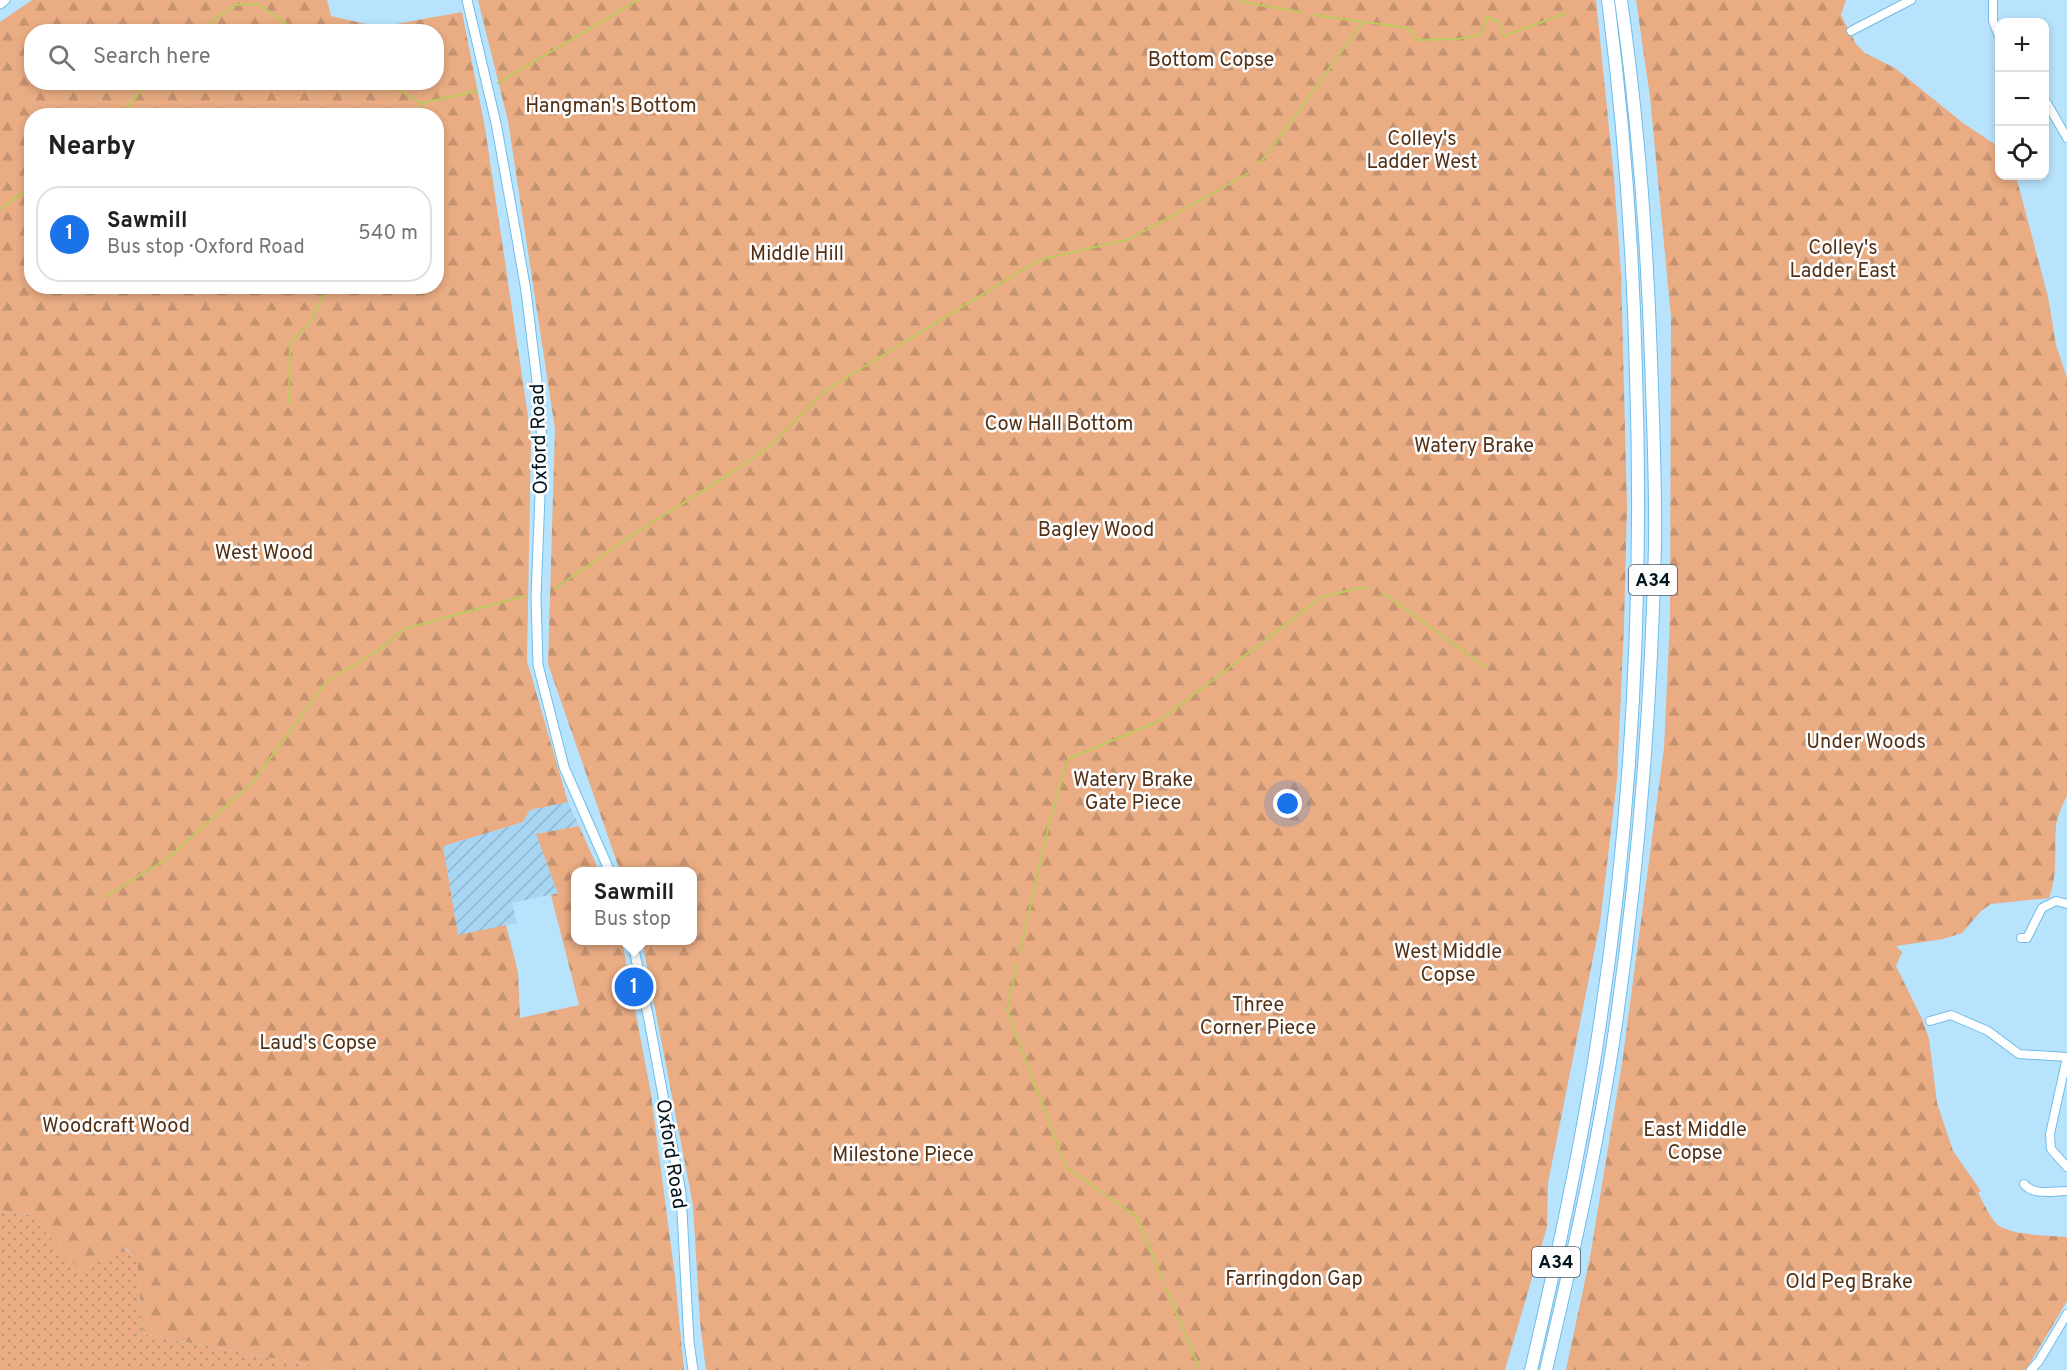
<!DOCTYPE html>
<html lang="en">
<head>
<meta charset="utf-8">
<style>
	body { margin:0; font-family:Overpass,sans-serif; background:#f6f6f6; color:#202124 }
	.controls { position:absolute; right:18px; top:18px; display:grid; overflow:hidden; border-radius:12px; box-shadow:0 3px 9px #0003 }
	.controls button { width:54px; height:54px; display:grid; place-items:center; padding:0; border:0; border-bottom:2px solid #e0e0e0; background:#fff; color:#202124; font:30px sans-serif }
	.you { position:absolute; left:1288px; top:804px; width:21px; height:21px; margin:-15px; border:4px solid #fff; border-radius:50%; background:#1a73e8; box-shadow:0 0 0 9px #1a73e833 }
	.badge { display:grid; place-items:center; width:39px; height:39px; border-radius:50%; background:#1a73e8; color:#fff; font-size:20px; font-weight:700 }
	.pin { position:absolute; translate:-50% -50%; border:3px solid #fff; box-shadow:0 2px 6px #0006 }
	.popup { position:absolute; left:571px; top:867px; width:126px; height:78px; box-sizing:border-box; display:grid; place-content:center; border-radius:12px; background:#fff; filter:drop-shadow(0 2px 4px #0005); font-size:20px; white-space:nowrap; color:#757577 }
	.popup b { font-size:22px; color:#202124 }
	.popup::after { content:''; position:absolute; left:50%; top:100%; margin-left:-12px; border:12px solid transparent; border-top-color:#fff }
	.list { margin:0; padding:0; list-style:none }
	h2 { display:flex; justify-content:space-between; align-items:center; height:78px; margin:0; padding:0 24px; font-size:26px }
	h2 small { font-size:20px; font-weight:400; color:#757577 }
	.list li { display:grid; grid-template-columns:39px 1fr auto; gap:18px; align-items:center; box-sizing:border-box; height:96px; margin:0 12px 12px; padding:0 12px; border:2px solid #e0e0e0; border-radius:24px }
	.list b { display:block; font-size:22px; white-space:nowrap }
	.list p { margin:0; font-size:20px; white-space:nowrap; color:#757577 }
	.list em { font-size:20px; font-style:normal; color:#757577 }
	.icon { flex:none; width:33px; height:33px; fill:none; stroke:currentColor; stroke-width:2; stroke-linecap:round; stroke-linejoin:round }
	.map { position:relative; flex:none; width:2067px; height:1370px; overflow:hidden }
	.search { position:absolute; background:#fff; box-shadow:0 3px 9px #0003; left:24px; top:24px; width:420px; height:66px; display:flex; align-items:center; gap:15px; box-sizing:border-box; padding:0 21px; border-radius:24px; color:#757577; font-size:22px }
	.panel { position:absolute; background:#fff; box-shadow:0 3px 9px #0003; left:24px; top:108px; width:420px; height:186px; border-radius:24px }
	.map>svg:first-child { display:block }
</style>
</head>
<body>
<div class="map">
<svg width="2067" height="1370" viewBox="0 0 2067 1370">
	<defs>
		<pattern id="industrial-furrows" width="10" height="10" patternUnits="userSpaceOnUse" patternTransform="scale(1.5)"><rect width="10" height="10" fill="#a7d5f2"/><path d="M-1 1l2-2M0 10L10 0M9 11l2-2" fill="none" stroke="#8eb6cf"/></pattern>
		<pattern id="grass-dots" width="8" height="8" patternUnits="userSpaceOnUse" patternTransform="scale(1.5)"><rect width="8" height="8" fill="#e9ac83"/><path d="M2 2h.1M6 6h.1" fill="none" stroke="#c69371" stroke-width="1.8" stroke-linecap="round"/></pattern>
		<pattern id="forest-firs" width="22" height="20" patternUnits="userSpaceOnUse" patternTransform="scale(1.5)"><rect width="22" height="20" fill="#e9ac83"/><path d="M5 1l3.5 6h-7zM16 11l3.5 6h-7z" fill="#c69371"/></pattern>
	</defs>
	<rect width="100%" height="100%" fill="#b8e3fd"/>
	<polygon fill="url(#industrial-furrows)" points="568,802 579,826 537,834 558,893 512,903 517,923 458,936 443,846 523,822 530,810"/>
	<polygon fill="url(#grass-dots)" points="0,1211 30,1215 80,1271 125,1248 137,1261 143,1334 335,1370 0,1370"/>
	<g fill="url(#forest-firs)" fill-rule="evenodd">
		<path d="M32,0h295l4,16 48,11 83,-15 23,116 46,308 -4,225 41,141 -38,8 -7,12 -80,24 15,89 48,-10 12,47 2,46 59,-13 -28,-110 7,-2 -22,-59 43,-8 20,45 -23,1v68l46,1 29,153 24,183 9,93h-349l-192,-36 -6,-73 -11,-13 -46,23 -50,-56 -30,-4v-1189zM32,32h404v50h-404zM32,116h404v170h-404z"/>
		<polygon points="478,0 1596,0 1614,178 1621,273 1627,507 1624,625 1617,780 1600,923 1548,1183 1547,1227 1505,1370 706,1370 700,1322 693,1205 642,941 692,940 692,872 620,871 548,664 555,429 508,121"/>
		<path d="M1636,0h210l-5,15 15,29 9,9 30,15 68,55 36,24 1,29h16l32,121 8,48 11,33v418c-5,10 -10,20 -11,31 -2,24 2,49 -7,71l-58,6 -10,7 -19,22 -19,6 -47,7 6,6 -6,14 26,53 7,20 8,64 16,48 28,40 -3,2c6,10 11,24 20,32 12,10 52,11 69,12v64l-41,69h-460l24,-113 32,-193 42,-316 6,-129 1,-302 -21,-220z"/>
	</g>
	<g fill="none" stroke-linecap="round" stroke-linejoin="round">
		<g stroke="#bcc95d" stroke-width="2">
			<polyline points="1239,0 1242,2 1301,12"/>
			<polyline points="1314,15 1408,28 1417,40 1458,39 1481,35 1487,17 1499,22 1504,36 1564,14"/>
			<polyline points="198,32 235,5 258,4 298,32"/>
			<polyline points="384,82 421,103"/>
			<polyline points="498,83 638,0"/>
			<polyline points="119,116 149,82"/>
			<polyline points="415,116 422,103 477,91"/>
			<polyline points="1258,164 1267,155 1362,23"/>
			<polyline points="0,209 32,186"/>
			<polyline points="289,403 290,344 310,322 328,286"/>
			<polyline points="554,589 634,534 739,468 770,446 826,390 1039,260 1130,239 1249,173"/>
			<polyline points="1382,594 1389,597 1485,667"/>
			<polyline points="105,897 168,858 252,783 326,682 380,649 404,629 524,596"/>
			<polyline points="1020,951 1049,824 1068,759 1159,721 1322,597 1363,587 1368,589"/>
			<polyline points="1017,964 1007,1010 1066,1167 1137,1217 1163,1281"/>
			<polyline points="1166,1288 1200,1370"/>
		</g>
		<g stroke="#72bce7" stroke-width="10">
			<g id="minor">
				<polyline points="1993,0 1993,21 2000,39"/>
				<polyline points="1851,31 1911,0"/>
				<polyline points="2044,98 2067,138"/>
				<polyline points="2021,938 2027,938 2042,908 2056,901 2067,904"/>
				<polyline points="1930,1021 1951,1015 1988,1031 2019,1054 2067,1057"/>
				<polyline points="2067,1057 2050,1134 2051,1149 2067,1167"/>
				<path d="M2024,1184c9,12 30,7 43,7"/>
				<polyline points="2031,1370 2039,1361 2067,1314"/>
			</g>
		</g>
		<g stroke="#72bce7" stroke-width="11">
			<g id="tertiary">
				<polyline points="467,0 496,123 515,228 526,291 539,398 542,443 536,598 538,665 564,767 610,872"/>
				<polyline points="0,4 5,0"/>
				<polyline points="632,940 649,1020 681,1193 689,1342 693,1370"/>
			</g>
		</g>
		<g stroke="#72bce7" stroke-width="14">
			<g id="trunk">
				<path d="M1531,1370c27,-115 52,-230 69,-347 33,-215 43,-432 36,-650 -3,-125 -12,-249 -28,-373"/>
				<path d="M1546,1370c27,-115 53,-230 70,-347 23,-158 35,-317 39,-477 1,-62 -2,-124 -4,-187 -4,-120 -13,-240 -30,-359"/>
			</g>
		</g>
		<use href="#minor" stroke="#fff" stroke-width="8"/>
		<use href="#tertiary" stroke="#fff" stroke-width="9"/>
		<use href="#trunk" stroke="#fff" stroke-width="12"/>
	</g>
	<g text-anchor="middle" stroke-width="5" stroke-linejoin="round" paint-order="stroke">
		<g fill="#fdfdfd" stroke="#4c5962" stroke-width="1.5">
			<rect x="1629" y="565" width="48" height="30" rx="4.5"/>
			<rect x="1532" y="1247" width="48" height="30" rx="4.5"/>
		</g>
		<g font-size="18" font-weight="bold" fill="#00131f">
			<text x="1653" y="586">A34</text>
			<text x="1556" y="1268">A34</text>
		</g>
		<g font-size="20" fill="#532f14" stroke="#fdfdfd">
			<text x="1211" y="66">Bottom Copse</text>
			<text x="611" y="112">Hangman's Bottom</text>
			<text x="1422" y="145">Colley's<tspan x="1422" dy="23">Ladder West</tspan></text>
			<text x="1843" y="254">Colley's<tspan x="1843" dy="23">Ladder East</tspan></text>
			<text x="797" y="260">Middle Hill</text>
			<text x="1059" y="430">Cow Hall Bottom</text>
			<text x="1474" y="452">Watery Brake</text>
			<text x="1096" y="536">Bagley Wood</text>
			<text x="264" y="559">West Wood</text>
			<text x="1866" y="748">Under Woods</text>
			<text x="1133" y="786">Watery Brake<tspan x="1133" dy="23">Gate Piece</tspan></text>
			<text x="1448" y="958">West Middle<tspan x="1448" dy="23">Copse</tspan></text>
			<text x="1258" y="1011">Three<tspan x="1258" dy="23">Corner Piece</tspan></text>
			<text x="318" y="1049">Laud's Copse</text>
			<text x="116" y="1132">Woodcraft Wood</text>
			<text x="1695" y="1136">East Middle<tspan x="1695" dy="23">Copse</tspan></text>
			<text x="903" y="1161">Milestone Piece</text>
			<text x="1294" y="1285">Farringdon Gap</text>
			<text x="1849" y="1288">Old Peg Brake</text>
		</g>
		<g font-size="20" fill="#00131f" stroke="#fdfdfd">
			<text transform="translate(538 439) rotate(-92)" y="7">Oxford Road</text>
			<text transform="translate(672 1154) rotate(81)" y="7">Oxford Road</text>
		</g>
	</g>
</svg>
<div class="controls">
<button>+</button>
<button>−</button>
<button><svg class="icon" aria-label="locate" viewBox="0 0 24 24"><circle cx="12" cy="12" r="6"/><path d="M12 2v4M12 18v4M2 12h4M18 12h4"/></svg></button>
</div>
<div class="you"></div>
<div class="pin badge" style="left:634px;top:987px">1</div>
<div class="popup"><b>Sawmill</b>Bus stop</div>
<div class="search"><svg class="icon" aria-label="search" viewBox="0 0 24 24"><circle cx="10" cy="10" r="6"/><path d="M15 15l6 6"/></svg>Search here</div>
<section class="panel">
<h2>Nearby<small></small></h2>
<ul class="list">
<li><span class="badge">1</span><div><b>Sawmill</b><p>Bus stop · Oxford Road</p></div><em>540 m</em></li>
</ul>
</section>
</div>
</body>
</html>
